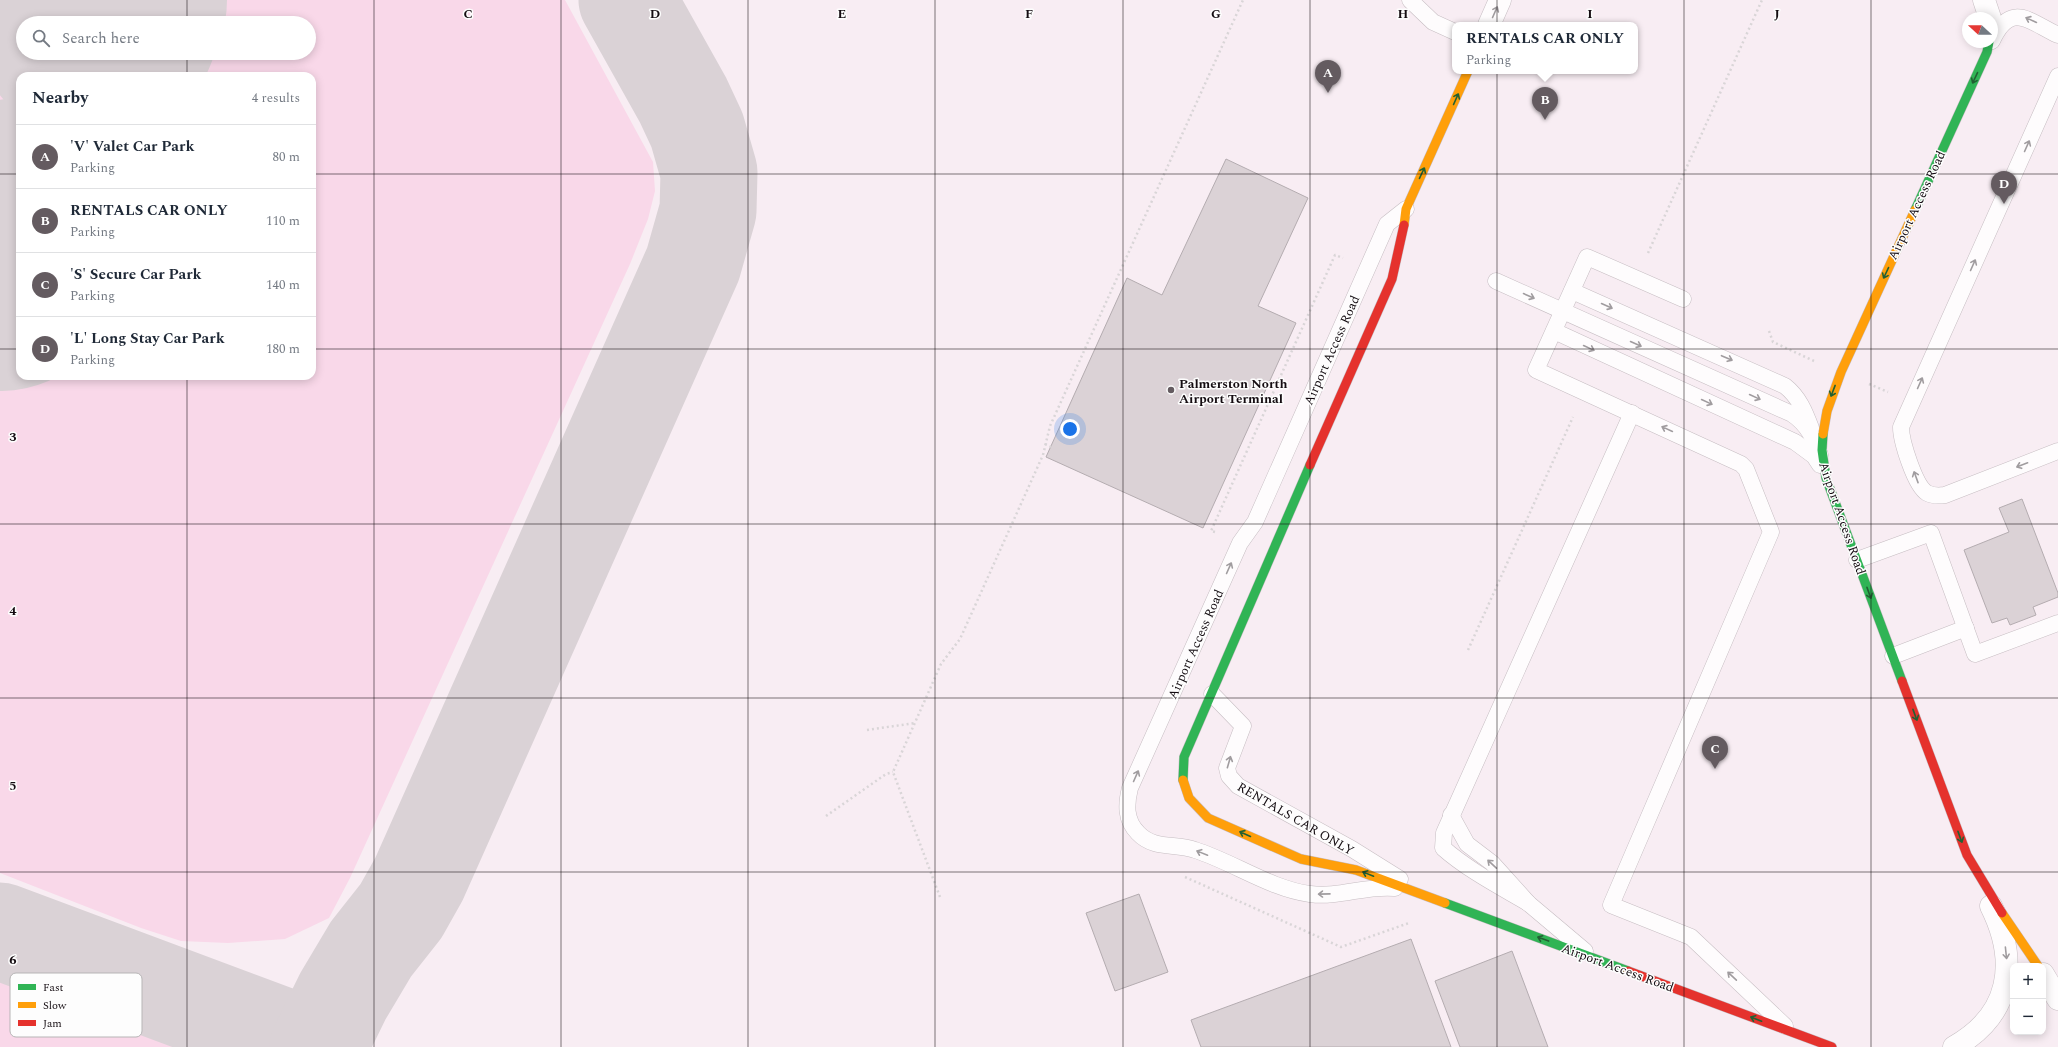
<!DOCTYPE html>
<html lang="en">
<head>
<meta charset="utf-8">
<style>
	body { margin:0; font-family:Spectral,serif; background:#f6f6f7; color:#1f2937 }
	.controls { position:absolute; right:12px; bottom:12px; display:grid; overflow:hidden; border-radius:8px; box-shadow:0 2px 10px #0003 }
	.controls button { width:36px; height:36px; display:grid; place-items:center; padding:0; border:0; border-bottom:1px solid #e0e1e3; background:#fff; color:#1f2937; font:20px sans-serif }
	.compass { position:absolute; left:1962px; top:12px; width:36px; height:36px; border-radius:50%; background:#fff; box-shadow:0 2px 10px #0003; rotate:291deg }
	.you { position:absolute; left:1070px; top:429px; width:14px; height:14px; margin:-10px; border:3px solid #fff; border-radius:50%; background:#1a73e8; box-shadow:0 0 0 6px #1a73e833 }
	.badge { display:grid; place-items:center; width:26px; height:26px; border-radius:50%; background:#645b60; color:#fff; font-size:13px; font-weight:700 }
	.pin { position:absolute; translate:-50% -33px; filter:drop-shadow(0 1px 2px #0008) }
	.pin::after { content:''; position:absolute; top:21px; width:14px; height:12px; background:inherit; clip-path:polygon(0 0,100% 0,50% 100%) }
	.popup { position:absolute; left:1452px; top:22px; width:186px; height:52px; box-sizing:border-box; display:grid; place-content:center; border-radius:8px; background:#fff; filter:drop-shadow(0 1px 3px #0005); font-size:13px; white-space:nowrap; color:#747a83 }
	.popup b { font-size:15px; color:#1f2937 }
	.popup::after { content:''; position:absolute; left:50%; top:100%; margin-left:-8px; border:8px solid transparent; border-top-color:#fff }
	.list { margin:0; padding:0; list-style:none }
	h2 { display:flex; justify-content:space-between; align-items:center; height:52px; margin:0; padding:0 16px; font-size:17px }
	h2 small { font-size:13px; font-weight:400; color:#747a83 }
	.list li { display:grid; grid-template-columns:26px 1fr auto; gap:12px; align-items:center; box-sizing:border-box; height:64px; padding:0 16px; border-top:1px solid #e0e1e3 }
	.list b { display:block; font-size:15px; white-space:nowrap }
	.list p { margin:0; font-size:13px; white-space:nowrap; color:#747a83 }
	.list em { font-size:13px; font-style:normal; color:#747a83 }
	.icon { flex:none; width:22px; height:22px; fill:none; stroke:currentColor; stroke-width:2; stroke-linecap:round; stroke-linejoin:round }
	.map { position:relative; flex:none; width:2058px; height:1047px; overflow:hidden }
	.search { position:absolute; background:#fff; box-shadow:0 2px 10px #0003; left:16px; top:16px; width:300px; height:44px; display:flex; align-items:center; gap:10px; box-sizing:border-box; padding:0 14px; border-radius:22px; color:#747a83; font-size:15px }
	.panel { position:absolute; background:#fff; box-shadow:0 2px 10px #0003; left:16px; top:72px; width:300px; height:308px; border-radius:12px }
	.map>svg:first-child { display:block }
</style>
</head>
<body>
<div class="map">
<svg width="2058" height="1047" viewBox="0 0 2058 1047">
	<rect width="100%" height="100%" fill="#f8edf3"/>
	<g fill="#f9d8e9" fill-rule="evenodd">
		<path d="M0,0h565l88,162 2,29 -7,28 -18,45 -280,614 -21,40 -44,21 -57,4 -47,-2 -40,-13 -141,-55zM23,23h286v30h-286zM20,76h292v300h-292z"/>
		<polygon points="0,977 176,1047 0,1047"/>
	</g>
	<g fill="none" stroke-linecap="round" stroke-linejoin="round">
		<g stroke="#dad2d6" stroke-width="97">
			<polyline points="0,931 311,1047"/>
			<polyline points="318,1047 343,996 371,949 401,911 419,879 693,264 708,211 709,172 697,130 683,100 627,0"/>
		</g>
		<g stroke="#dad2d6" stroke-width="242">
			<polyline points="97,23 106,0"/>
			<polyline points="0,270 20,219"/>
		</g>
	</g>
	<g fill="#dbd2d6" stroke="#b4acb0">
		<polygon points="1226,159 1308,198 1258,306 1296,323 1203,528 1046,457 1127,278 1162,295"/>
		<polygon points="2022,499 2058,593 2058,597 2033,607 2036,615 2010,625 2007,618 1992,623 1964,550 2009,532 1999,508"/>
		<polygon points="1139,894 1168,972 1115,991 1086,913"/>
		<polygon points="1411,939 1451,1047 1201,1047 1191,1020"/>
		<polygon points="1512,951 1548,1047 1460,1047 1435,981"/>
	</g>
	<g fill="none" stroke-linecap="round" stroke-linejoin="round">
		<g stroke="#c6bdc2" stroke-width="17">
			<g id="lane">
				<polyline points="1410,0 1433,22 1455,32"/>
				<path d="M1992,41c19,-41 38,-19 66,-6"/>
				<path d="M2058,76l-157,351c0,14 14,59 26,66 6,3 12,3 18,2l113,-44"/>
				<path d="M1496,281l296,133c15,10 22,24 28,41"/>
				<path d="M1572,291l213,95c14,11 20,26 26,42"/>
				<polyline points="1683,299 1587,257 1536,370 1741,464 1746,469 1771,532 1611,905 1691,937 1785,1026"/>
				<polyline points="1554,331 1795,442 1814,456 1820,465"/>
				<polyline points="1857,560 1931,533 1975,654 2058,623"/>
				<polyline points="1893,656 1966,628"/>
				<polyline points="1212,694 1243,726 1227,768 1229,776 1238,786 1352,849 1400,879"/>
				<polyline points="1451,815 1467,844 1492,863 1528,903 1585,951"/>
				<path d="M1395,888c-29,-3 -56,10 -85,6 -39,-5 -77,-32 -115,-44 -20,-7 -41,0 -57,-17 -13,-13 -12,-29 -8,-45l110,-245 15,-21 132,-298 19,-15"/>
				<path d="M1528,903c-29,-17 -60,-33 -85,-55l1,-15 188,-420"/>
			</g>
		</g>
		<g stroke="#c6bdc2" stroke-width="23">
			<g id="street">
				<polyline points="1984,0 1990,18"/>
				<polyline points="1489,25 1500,0"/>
				<polyline points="2043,974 2058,999"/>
				<path d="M1954,1047c57,-32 65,-85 37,-141"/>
			</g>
		</g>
		<g stroke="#c6bdc2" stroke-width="10">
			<g id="fast">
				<polyline points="1915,210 1987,52 1989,42"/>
				<polyline points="1823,434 1822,450 1826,478 1902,681"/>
				<polyline points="1183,780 1184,757 1310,465"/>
				<polyline points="1445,903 1628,971"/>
			</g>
		</g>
		<g stroke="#c6bdc2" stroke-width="10">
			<g id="slow">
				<polyline points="1404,225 1406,209 1468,71"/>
				<polyline points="1823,434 1827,411 1841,372 1915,210"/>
				<polyline points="1183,780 1189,798 1208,818 1301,859 1356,870 1445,903"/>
				<polyline points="2002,913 2038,966"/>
			</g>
		</g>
		<g stroke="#c6bdc2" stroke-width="10">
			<g id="jam">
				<polyline points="1310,465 1392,279 1404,225"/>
				<polyline points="1902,681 1967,855 2002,913"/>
				<polyline points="1628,971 1832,1047"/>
			</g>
		</g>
		<g stroke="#d9d5d7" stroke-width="2.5" stroke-dasharray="2 3" stroke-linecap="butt">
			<polyline points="1648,253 1762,0"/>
			<polyline points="1769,331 1773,342 1814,361"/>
			<polyline points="1869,384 1888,392"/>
			<polyline points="1045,444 1051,447"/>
			<polyline points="1215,532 1211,531 1335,255 1343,258"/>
			<polyline points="1468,650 1573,417"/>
			<polyline points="867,730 915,723"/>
			<polyline points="826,816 886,774 893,772"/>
			<polyline points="1185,877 1341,947 1409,923"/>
			<polyline points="940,897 893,772 941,664 960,639 1043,455 1050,426 1243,0"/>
		</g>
		<use href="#lane" stroke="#fefcfd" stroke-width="16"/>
		<use href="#street" stroke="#fefcfd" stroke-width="22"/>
		<use href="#fast" stroke="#30b455" stroke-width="9"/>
		<use href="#slow" stroke="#ff9f0a" stroke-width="9"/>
		<use href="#jam" stroke="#e5322d" stroke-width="9"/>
	</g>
	<defs><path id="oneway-shaft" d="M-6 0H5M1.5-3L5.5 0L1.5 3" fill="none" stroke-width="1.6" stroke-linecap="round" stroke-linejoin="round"/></defs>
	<g stroke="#a09c9f">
		<use href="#oneway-shaft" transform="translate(1495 12) rotate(-66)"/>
		<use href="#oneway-shaft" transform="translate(2031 20) rotate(-155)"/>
		<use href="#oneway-shaft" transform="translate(2027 146) rotate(-66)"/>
		<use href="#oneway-shaft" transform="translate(1973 265) rotate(-66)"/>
		<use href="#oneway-shaft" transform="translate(1529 296) rotate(24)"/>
		<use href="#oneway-shaft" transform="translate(1607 306) rotate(24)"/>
		<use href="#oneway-shaft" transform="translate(1636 344) rotate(24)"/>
		<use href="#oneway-shaft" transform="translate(1589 348) rotate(25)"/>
		<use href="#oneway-shaft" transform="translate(1727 358) rotate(23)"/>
		<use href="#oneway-shaft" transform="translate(1920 383) rotate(-66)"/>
		<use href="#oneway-shaft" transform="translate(1755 397) rotate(25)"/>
		<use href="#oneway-shaft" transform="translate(1707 402) rotate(25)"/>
		<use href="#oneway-shaft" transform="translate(1667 429) rotate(-155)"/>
		<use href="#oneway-shaft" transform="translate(2022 465) rotate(159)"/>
		<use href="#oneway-shaft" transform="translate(1916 477) rotate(-110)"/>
		<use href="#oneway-shaft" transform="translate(1229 568) rotate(-66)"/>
		<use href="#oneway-shaft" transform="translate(1229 762) rotate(-74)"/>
		<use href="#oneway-shaft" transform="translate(1136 776) rotate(-66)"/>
		<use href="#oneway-shaft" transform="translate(1202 853) rotate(-158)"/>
		<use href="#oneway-shaft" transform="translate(1492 864) rotate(-137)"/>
		<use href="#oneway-shaft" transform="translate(1324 894) rotate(179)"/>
		<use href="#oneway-shaft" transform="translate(2006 953) rotate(84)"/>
		<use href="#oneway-shaft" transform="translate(1732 976) rotate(-137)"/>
	</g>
	<g stroke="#226033">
		<use href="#oneway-shaft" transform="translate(1975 78) rotate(115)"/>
		<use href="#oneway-shaft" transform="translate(1456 99) rotate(-66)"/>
		<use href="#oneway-shaft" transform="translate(1422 173) rotate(-65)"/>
		<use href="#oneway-shaft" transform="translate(1886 273) rotate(115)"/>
		<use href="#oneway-shaft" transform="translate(1833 391) rotate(111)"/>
		<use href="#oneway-shaft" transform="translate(1869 593) rotate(70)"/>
		<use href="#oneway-shaft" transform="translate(1915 715) rotate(70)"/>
		<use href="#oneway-shaft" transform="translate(1245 834) rotate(-156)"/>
		<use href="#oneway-shaft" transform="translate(1960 837) rotate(70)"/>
		<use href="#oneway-shaft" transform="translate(1368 874) rotate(-158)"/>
		<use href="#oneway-shaft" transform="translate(1543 939) rotate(-160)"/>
		<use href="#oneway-shaft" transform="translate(1756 1019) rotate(-159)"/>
	</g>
	<path fill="none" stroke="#140c11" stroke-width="1" stroke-opacity="0.55" d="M187,0v23M374,0v1047M561,0v1047M748,0v1047M935,0v1047M1123,0v1047M1310,0v1047M1497,0v1047M1684,0v1047M1871,0v1047M187,53v23M0,174h20M312,174h1746M0,349h20M312,349h1746M187,376v671M0,524h2058M0,698h2058M0,872h2058"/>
	<circle fill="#645b60" stroke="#fdfdfd" stroke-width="1.5" cx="1171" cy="390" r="4"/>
	<g text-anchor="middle" stroke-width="3" stroke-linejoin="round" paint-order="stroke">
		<g font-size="13" fill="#140c11" stroke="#fdfdfd">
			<text transform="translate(1916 205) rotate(-65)" y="5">Airport Access Road</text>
			<text transform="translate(1331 350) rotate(-66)" y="5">Airport Access Road</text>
			<text transform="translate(1843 518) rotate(71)" y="5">Airport Access Road</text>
			<text transform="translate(1195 644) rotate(-66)" y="5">Airport Access Road</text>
			<text transform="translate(1296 818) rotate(30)" y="5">RENTALS CAR ONLY</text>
			<text transform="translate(1618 967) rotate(20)" y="5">Airport Access Road</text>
		</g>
		<g font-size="13" font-weight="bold" fill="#140c11" stroke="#fdfdfd" text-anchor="start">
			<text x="1179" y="388">Palmerston North<tspan x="1179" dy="15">Airport Terminal</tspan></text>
		</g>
	</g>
	<rect x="10" y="973" width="132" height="64" rx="6" fill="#fdfdfd" stroke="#b7b5b6" stroke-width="1"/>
	<rect x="18" y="984" width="18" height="6" fill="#30b455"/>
	<rect x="18" y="1002" width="18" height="6" fill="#ff9f0a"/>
	<rect x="18" y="1020" width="18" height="6" fill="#e5322d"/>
	<g font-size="11" fill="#140c11">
		<text x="43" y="991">Fast</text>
		<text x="43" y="1009">Slow</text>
		<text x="43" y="1027">Jam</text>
	</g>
	<g font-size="13" text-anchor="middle" font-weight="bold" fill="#140c11" stroke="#fdfdfd" stroke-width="3" stroke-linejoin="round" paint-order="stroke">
		<text x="468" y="18">C</text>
		<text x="655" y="18">D</text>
		<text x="842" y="18">E</text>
		<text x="1029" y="18">F</text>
		<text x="1216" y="18">G</text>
		<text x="1403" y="18">H</text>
		<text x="1590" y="18">I</text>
		<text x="1777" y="18">J</text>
		<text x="13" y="441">3</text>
		<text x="13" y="615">4</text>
		<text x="13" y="790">5</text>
		<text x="13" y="964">6</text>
	</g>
</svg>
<div class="controls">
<button>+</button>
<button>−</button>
</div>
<svg class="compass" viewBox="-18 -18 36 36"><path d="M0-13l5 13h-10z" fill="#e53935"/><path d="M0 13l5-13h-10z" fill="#747a83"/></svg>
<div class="you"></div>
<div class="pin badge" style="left:1328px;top:93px">A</div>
<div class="pin badge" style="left:1545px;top:120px">B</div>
<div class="popup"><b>RENTALS CAR ONLY</b>Parking</div>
<div class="pin badge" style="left:1715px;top:769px">C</div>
<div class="pin badge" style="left:2004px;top:204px">D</div>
<div class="search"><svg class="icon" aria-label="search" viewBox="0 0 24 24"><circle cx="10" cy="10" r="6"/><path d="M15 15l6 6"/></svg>Search here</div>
<section class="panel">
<h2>Nearby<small>4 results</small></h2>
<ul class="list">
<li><span class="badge">A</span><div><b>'V' Valet Car Park</b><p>Parking</p></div><em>80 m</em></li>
<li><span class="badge">B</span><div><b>RENTALS CAR ONLY</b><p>Parking</p></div><em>110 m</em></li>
<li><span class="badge">C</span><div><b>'S' Secure Car Park</b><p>Parking</p></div><em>140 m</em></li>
<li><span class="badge">D</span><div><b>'L' Long Stay Car Park</b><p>Parking</p></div><em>180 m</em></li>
</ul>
</section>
</div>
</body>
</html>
